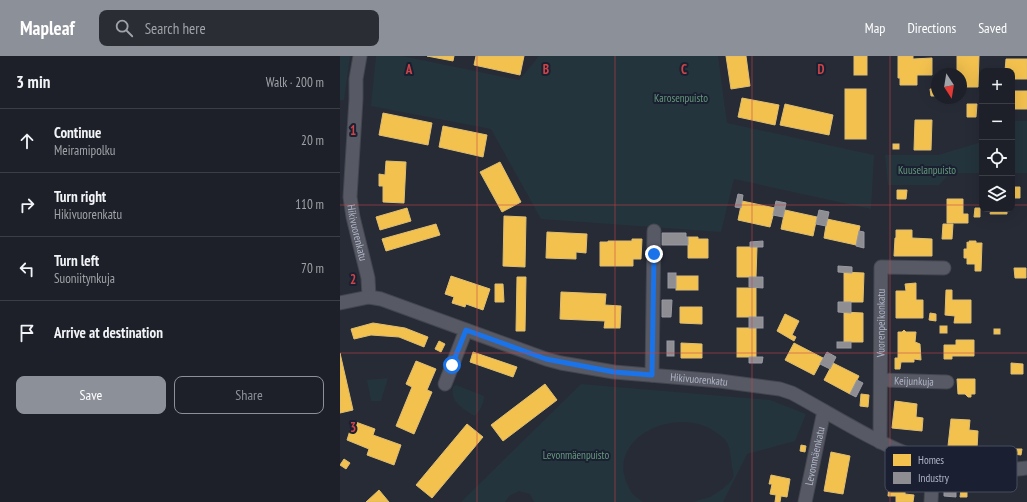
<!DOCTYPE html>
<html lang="en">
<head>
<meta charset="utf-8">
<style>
	body { margin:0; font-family:"PT Sans Narrow",sans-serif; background:#2a2d34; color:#f1f3f6 }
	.controls { position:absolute; right:12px; top:12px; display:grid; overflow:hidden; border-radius:8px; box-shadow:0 4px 16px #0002 }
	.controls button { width:36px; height:36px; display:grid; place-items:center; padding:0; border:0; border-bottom:1px solid #3b3e45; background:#1d2028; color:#f1f3f6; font:20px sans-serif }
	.compass { position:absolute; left:591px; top:12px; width:36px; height:36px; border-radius:50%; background:#1d2028; box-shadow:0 4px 16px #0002; rotate:168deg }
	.stop { position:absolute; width:12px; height:12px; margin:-9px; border:3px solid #1a73e8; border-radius:50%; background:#fff }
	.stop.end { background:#1a73e8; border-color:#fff; box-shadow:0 1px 4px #0008 }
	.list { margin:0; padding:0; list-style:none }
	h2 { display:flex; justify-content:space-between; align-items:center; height:52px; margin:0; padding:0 16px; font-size:17px }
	h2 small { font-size:13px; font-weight:400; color:#a0a3a8 }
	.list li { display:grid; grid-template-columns:26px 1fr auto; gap:12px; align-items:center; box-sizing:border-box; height:64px; padding:0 16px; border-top:1px solid #3b3e45 }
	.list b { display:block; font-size:15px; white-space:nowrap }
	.list p { margin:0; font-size:13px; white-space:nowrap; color:#a0a3a8 }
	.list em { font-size:13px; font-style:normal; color:#a0a3a8 }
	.actions { display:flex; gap:8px; padding:12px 16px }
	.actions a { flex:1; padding:9px 0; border:1px solid #8c9099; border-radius:8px; text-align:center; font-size:14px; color:#8c9099 }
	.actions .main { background:#8c9099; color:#fff }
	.icon { flex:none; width:22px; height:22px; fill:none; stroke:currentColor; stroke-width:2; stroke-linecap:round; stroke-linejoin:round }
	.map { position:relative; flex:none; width:687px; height:446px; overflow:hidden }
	header { display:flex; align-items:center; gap:24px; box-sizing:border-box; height:56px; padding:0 20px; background:#8c9099; color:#fff }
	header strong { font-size:19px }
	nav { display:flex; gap:22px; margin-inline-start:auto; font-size:14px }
	.search { width:280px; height:36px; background:#2a2d34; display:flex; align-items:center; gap:10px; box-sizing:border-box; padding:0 14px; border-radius:8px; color:#a0a3a8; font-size:15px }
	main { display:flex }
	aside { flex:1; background:#1d2028 }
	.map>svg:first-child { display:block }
</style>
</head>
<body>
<header>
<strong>Mapleaf</strong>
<div class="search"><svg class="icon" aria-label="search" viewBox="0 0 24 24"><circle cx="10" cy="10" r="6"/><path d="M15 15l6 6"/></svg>Search here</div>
<nav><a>Map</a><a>Directions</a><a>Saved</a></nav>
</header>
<main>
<aside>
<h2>3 min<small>Walk · 200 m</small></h2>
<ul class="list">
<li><svg class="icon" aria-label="ahead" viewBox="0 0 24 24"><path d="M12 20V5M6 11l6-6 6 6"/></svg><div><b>Continue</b><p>Meiramipolku</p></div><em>20 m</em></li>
<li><svg class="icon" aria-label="right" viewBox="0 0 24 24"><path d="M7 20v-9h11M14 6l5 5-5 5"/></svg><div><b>Turn right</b><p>Hikivuorenkatu</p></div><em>110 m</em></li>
<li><svg class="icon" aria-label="left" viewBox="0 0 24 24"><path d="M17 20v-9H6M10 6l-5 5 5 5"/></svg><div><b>Turn left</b><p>Suoniitynkuja</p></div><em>70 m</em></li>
<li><svg class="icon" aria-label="arrive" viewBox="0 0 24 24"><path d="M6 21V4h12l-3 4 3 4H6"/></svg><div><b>Arrive at destination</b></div></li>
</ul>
<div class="actions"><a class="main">Save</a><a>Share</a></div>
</aside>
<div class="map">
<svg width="687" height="446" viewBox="0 0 687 446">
	<rect width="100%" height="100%" fill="#272b36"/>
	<g fill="#24343c">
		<polygon points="0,0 10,0 4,44 0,44"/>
		<polygon points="36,0 62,0 179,24 199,0 378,0 387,67 534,99 531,153 394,123 381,176 201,163 151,73 31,50"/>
		<rect x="672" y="65" width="15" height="52"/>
		<polygon points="642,86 642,117 610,117 599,129 548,129 545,99 598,99"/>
		<polygon points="48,322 41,345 31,345 27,324"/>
		<path d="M241,328l189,16 36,14 -11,27 -48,13 -24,48h-30c5,-2 12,-3 17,-5 7,-4 21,-13 23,-20 1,-3 0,-7 -1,-9 -1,-9 -1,-19 -6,-27 -2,-3 -6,-6 -9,-8 -38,-30 -117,5 -87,57 2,5 9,9 13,12h-109l-4,-8 -11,-3 -10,5 -4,6h-44z"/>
		<path d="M116,329l28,11c0,7 -4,16 -10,20 -11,-8 -24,-14 -21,-29z"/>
	</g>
	<g fill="#f2c14e" stroke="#debd73">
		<polygon points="87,0 114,0 113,5"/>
		<polygon points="136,0 184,0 180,19 134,9"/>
		<polygon points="386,0 406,0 410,30 391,33"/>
		<rect x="514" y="0" width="13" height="19"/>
		<polygon points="558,0 573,0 573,3 592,2 592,19 577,19 577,29 560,29 560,22 558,22"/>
		<polygon points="617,0 639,0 638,31 621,31 621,18 617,18"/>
		<polygon points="666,3 687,3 687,23 672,23 672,15 665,15"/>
		<rect x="505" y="33" width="21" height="50"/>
		<polygon points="590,33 595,33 595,40 591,40"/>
		<rect x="673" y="35" width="14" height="18"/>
		<polygon points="402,42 439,49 435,69 398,61"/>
		<polygon points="445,48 493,59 489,79 440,69"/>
		<polygon points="627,48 637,48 636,61 627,61"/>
		<polygon points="43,57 92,67 88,89 39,79"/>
		<polygon points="575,64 592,64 591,94 574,94"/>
		<polygon points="103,70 147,79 143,101 99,91"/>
		<rect x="553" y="88" width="6" height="5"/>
		<polygon points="46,105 66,106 64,147 43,146 43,130 39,130 39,118 45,119"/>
		<polygon points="160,106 181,146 162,156 140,116"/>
		<polygon points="674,131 680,131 680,142 673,142"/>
		<polygon points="557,134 567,134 566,143 557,143"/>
		<polygon points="607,143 623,143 623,158 628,158 628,167 607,167"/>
		<polygon points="402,145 435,152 430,171 398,164"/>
		<polygon points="67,152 71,165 40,174 36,161"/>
		<polygon points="635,152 640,152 640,161 634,161"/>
		<polygon points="651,153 667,153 667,158 650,158"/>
		<polygon points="445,154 477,161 473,180 441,173"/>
		<polygon points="164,160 186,161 185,211 163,210"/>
		<polygon points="487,163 520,170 516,189 484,182"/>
		<polygon points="96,168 100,179 46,195 42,183"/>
		<polygon points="603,168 613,168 612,183 602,183"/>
		<polygon points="556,174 572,174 572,182 592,183 592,200 554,200 555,182 556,182"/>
		<polygon points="207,176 247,178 246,197 236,196 236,203 206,202"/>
		<polygon points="348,181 358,181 358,183 368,183 368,202 348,202"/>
		<polygon points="292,183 302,183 301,203 293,203 293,210 260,210 260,186 268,186 268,185 292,185"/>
		<polygon points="629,185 636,185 636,187 642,187 641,215 635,215 635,208 627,208 627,202 624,202 624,193 627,193 627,186 629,187"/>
		<polygon points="397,191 417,191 416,221 397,221"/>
		<polygon points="674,212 686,212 686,222 675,222"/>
		<polygon points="504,216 524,217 523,246 504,246"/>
		<polygon points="111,220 150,233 143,254 126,248 125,251 112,247 114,241 105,238"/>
		<rect x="336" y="220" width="22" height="14"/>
		<polygon points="177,221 186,221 185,275 176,275"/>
		<polygon points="576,227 576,244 583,244 583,262 556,262 556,235 566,235 565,228"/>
		<polygon points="155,228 163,228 164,246 155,246"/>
		<rect x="397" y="232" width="19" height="29"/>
		<polygon points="606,234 612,234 612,244 631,244 631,267 614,267 615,260 605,259"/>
		<polygon points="221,236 266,238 265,249 281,250 280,272 264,272 265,265 220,263"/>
		<polygon points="340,251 362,251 362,268 340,267"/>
		<polygon points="504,256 523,257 523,286 504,286"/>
		<polygon points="590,257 596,258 596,265 589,264"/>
		<polygon points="445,258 459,265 452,279 456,281 454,285 437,275"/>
		<polygon points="33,267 65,272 88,281 84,291 59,281 31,279 14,283 11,273"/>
		<rect x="600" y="270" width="7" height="7"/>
		<rect x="397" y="272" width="19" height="29"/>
		<rect x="654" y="273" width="6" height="5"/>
		<polygon points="564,274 566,276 576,276 575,286 580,288 581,304 574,303 574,306 561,306 560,313 555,313 555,302 558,302 558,276 562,276"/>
		<polygon points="616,284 634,284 634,300 612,300 612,303 604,303 604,289 616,289"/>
		<polygon points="99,285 105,288 101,296 95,293"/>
		<polygon points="341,287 362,288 362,302 341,302"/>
		<polygon points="454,287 483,302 474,319 445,304"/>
		<polygon points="133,296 177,311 173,321 130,306"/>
		<polygon points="0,297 13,354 0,357"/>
		<polygon points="76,305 96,313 87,334 92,336 74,378 56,370 72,331 66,328"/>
		<polygon points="493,307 519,320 510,338 484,324"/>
		<polygon points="671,307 683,308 683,318 671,318"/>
		<polygon points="617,323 635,323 635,338 631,338 631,341 628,341 625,338 618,338"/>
		<polygon points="205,328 217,344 163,385 151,369"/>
		<polygon points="521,338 529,339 528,351 520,350"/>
		<polygon points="555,345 577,348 576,361 583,362 582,375 552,372"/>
		<polygon points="611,363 630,364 629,374 638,375 637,393 608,390"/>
		<polygon points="13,365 35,373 33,379 61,389 54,409 27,399 29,393 7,384"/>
		<polygon points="127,368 143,381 92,442 76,429"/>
		<polygon points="461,389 466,390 465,396 460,395"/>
		<polygon points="673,393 682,393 681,399 673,398"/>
		<polygon points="491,396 510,400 503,438 484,435"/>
		<polygon points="4,403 10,407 6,413 0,409"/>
		<polygon points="431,419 450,423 447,441 441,440 440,446 435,446 436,439 430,438 432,428 429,428"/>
		<polygon points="549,429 565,429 565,438 574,439 573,446 556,446 556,440 548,440"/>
		<polygon points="39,434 49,446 26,446"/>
		<polygon points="621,434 627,434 627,441 620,441"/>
	</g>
	<g fill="#8d8d92" stroke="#9899a2">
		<polygon points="398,138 403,139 401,152 395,151"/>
		<polygon points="436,145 446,147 443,161 433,159"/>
		<polygon points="479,154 489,156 486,170 476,168"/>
		<polygon points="519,175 524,176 524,192 516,190"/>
		<polygon points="322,177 346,177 346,181 348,181 348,189 322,189"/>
		<polygon points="423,185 423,191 410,191 410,186"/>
		<polygon points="498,210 512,211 512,217 498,216"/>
		<rect x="328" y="217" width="8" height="15"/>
		<polygon points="409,221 423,221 423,232 409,231"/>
		<polygon points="322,244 332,244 331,261 322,261"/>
		<polygon points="498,246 511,246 511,257 498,256"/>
		<rect x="409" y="261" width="14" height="11"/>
		<rect x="327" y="285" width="7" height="15"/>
		<rect x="497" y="286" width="14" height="6"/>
		<polygon points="487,296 496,301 490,313 480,308"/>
		<polygon points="409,301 423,301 422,307 409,307"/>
		<polygon points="517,324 523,327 516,341 510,338"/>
		<polygon points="604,433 616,434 616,441 604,440"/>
	</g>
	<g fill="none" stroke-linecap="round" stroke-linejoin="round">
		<g stroke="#43464f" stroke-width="15">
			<g id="minor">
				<path id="s1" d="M20,0l-4,23v20l-6,98 3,20 15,61 1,19"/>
				<path id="s2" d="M0,247l29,-6 12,2 165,60 15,4 53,9 106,9 60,8 12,4c39,21 77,46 118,62 36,15 79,18 117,13"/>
				<polyline points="312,319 314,175"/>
				<path id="s3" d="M541,324l66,2"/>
				<polyline points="105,328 126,274"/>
				<path id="s4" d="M540,386l1,-175 63,1"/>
				<path id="s5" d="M465,446l19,-91"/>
				<polyline points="591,446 593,407"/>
			</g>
		</g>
		<use href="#minor" stroke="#575a64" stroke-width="13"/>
	</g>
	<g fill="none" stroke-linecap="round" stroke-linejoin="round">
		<polyline stroke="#1a73e8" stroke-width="5" points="112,309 126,274 206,303 274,316 312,319 314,198"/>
	</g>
	<path fill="none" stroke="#ce4448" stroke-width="1" stroke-opacity="0.55" d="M137,0v446M275,0v446M412,0v446M550,0v446M0,149h642M672,149h15M0,297h687"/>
	<g text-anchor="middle" stroke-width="4" stroke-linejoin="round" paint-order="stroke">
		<g font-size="11" fill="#659a7b" stroke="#1a2031">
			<text x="341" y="46">Karosenpuisto</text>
			<text x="587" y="118">Kuuselanpuisto</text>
			<text x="236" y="403">Levonmäenpuisto</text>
		</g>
		<g font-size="11" fill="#b0b5c8" stroke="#1a2031">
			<text dy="4" stroke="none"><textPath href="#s1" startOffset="178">Hikivuorenkatu</textPath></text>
			<text dy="4" stroke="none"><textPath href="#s4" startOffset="119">Vuorenpeikonkatu</textPath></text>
			<text dy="4" stroke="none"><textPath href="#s2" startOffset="372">Hikivuorenkatu</textPath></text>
			<text dy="4" stroke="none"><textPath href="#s3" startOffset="33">Keijunkuja</textPath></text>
			<text dy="4" stroke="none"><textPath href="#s5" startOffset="47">Levonmäenkatu</textPath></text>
		</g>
	</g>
	<rect x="545" y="390" width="132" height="46" rx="6" fill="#1a2031" stroke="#474d5e" stroke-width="1"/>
	<rect x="553" y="398" width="18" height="12" fill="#f2c14e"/>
	<rect x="553" y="416" width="18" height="12" fill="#8d8d92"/>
	<g font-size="11" fill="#b0b5c8">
		<text x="578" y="408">Homes</text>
		<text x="578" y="426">Industry</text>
	</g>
	<g font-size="13" text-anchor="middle" font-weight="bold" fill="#ce4448" stroke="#1a2031" stroke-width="4" stroke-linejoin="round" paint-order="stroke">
		<text x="69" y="18">A</text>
		<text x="206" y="18">B</text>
		<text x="344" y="18">C</text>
		<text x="481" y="18">D</text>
		<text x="13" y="79">1</text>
		<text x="13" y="228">2</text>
		<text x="13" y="376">3</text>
	</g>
</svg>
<div class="controls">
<button>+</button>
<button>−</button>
<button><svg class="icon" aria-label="locate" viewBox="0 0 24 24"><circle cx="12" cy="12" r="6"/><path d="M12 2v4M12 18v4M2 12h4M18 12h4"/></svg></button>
<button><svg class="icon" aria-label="layers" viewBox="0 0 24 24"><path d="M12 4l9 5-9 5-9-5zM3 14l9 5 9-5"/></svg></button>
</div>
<svg class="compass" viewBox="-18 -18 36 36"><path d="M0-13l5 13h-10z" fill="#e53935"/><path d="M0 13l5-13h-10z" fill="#a0a3a8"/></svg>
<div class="stop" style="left:112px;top:309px"></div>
<div class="stop end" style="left:314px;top:198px"></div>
</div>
</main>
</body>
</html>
